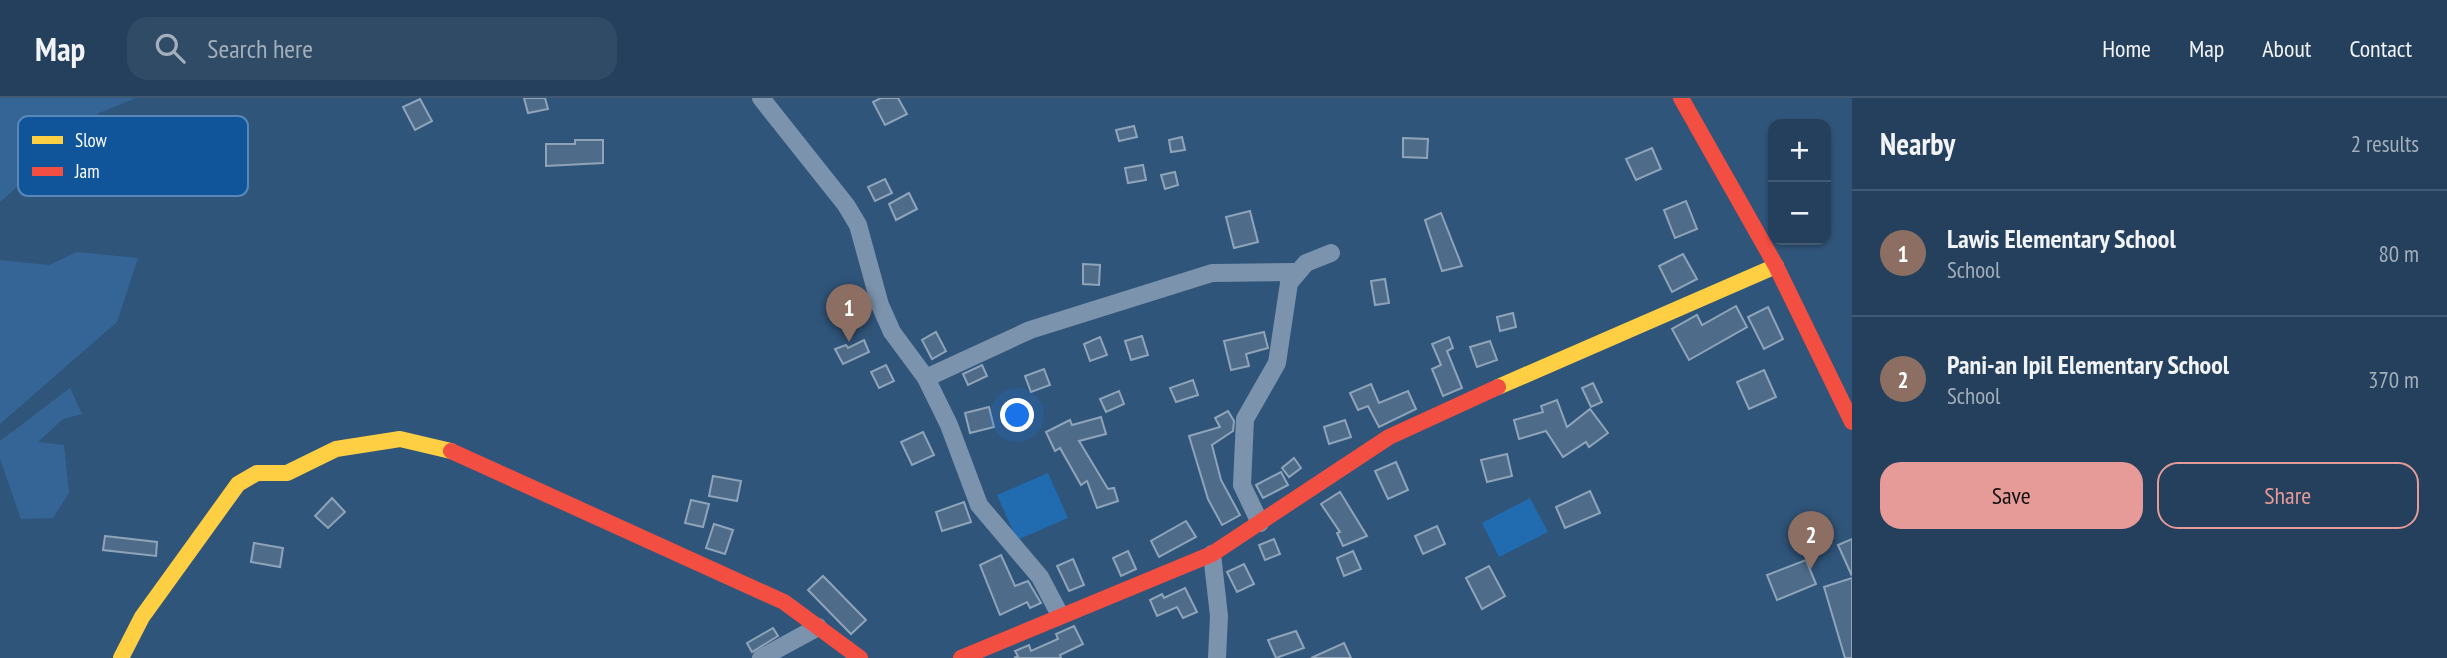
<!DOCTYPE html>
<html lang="en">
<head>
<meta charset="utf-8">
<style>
	body { margin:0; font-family:"PT Sans Narrow",sans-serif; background:#304b65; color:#f1f3f6 }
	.controls { position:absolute; right:21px; top:21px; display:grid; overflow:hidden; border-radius:14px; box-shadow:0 2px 5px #0004 }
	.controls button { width:63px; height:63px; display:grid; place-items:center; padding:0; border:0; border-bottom:2px solid #415972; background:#24405c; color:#f1f3f6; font:35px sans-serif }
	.you { position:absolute; left:1018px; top:318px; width:24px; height:24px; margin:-18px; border:5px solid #fff; border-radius:50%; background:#1a73e8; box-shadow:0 0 0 10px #1a73e833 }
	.badge { display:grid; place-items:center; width:46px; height:46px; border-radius:50%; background:#e69b98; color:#fff; font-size:23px; font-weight:700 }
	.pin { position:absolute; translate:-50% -58px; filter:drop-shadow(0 2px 4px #0008) }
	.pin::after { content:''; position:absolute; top:37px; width:24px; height:21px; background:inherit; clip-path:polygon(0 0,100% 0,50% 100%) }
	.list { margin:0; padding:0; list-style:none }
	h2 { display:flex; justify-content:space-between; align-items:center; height:91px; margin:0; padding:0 28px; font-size:30px }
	h2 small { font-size:23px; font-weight:400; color:#a3afbb }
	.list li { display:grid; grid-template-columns:46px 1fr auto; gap:21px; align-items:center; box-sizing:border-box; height:126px; padding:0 28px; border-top:2px solid #415972 }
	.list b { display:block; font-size:26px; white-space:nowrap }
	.list p { margin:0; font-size:23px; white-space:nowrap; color:#a3afbb }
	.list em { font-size:23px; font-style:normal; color:#a3afbb }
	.actions { display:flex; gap:14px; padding:21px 28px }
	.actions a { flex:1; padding:16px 0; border:2px solid #e69b98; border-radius:21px; text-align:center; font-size:24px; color:#e69b98 }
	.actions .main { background:#e69b98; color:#111 }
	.icon { flex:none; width:38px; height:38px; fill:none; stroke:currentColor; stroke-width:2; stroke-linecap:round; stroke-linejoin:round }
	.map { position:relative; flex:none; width:1852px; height:560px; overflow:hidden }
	header { display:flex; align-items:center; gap:42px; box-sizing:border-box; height:98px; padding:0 35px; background:#24405c; border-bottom:2px solid #415972 }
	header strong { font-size:33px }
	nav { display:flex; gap:38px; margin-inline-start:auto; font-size:24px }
	.search { width:490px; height:63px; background:#304b65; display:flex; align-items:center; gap:18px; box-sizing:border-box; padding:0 24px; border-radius:21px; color:#a3afbb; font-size:26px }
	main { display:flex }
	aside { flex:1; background:#24405c }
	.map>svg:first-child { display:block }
</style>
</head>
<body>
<header>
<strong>Map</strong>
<div class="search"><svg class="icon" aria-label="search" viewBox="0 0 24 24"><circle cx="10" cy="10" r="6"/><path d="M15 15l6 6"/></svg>Search here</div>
<nav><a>Home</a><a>Map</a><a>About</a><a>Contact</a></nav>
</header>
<main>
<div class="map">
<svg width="1852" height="560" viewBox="0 0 1852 560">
	<rect width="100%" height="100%" fill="#30557a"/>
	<g fill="#216bb0">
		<polygon points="1048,375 1068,420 1017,442 997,397"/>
		<polygon points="1530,400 1548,434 1499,459 1482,425"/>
	</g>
	<g fill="#346596">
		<polygon points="0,0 136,0 99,15 0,104"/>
		<polygon points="77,154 138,160 117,224 0,326 0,162 49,167"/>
		<polygon points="70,290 82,316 63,321 38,344 64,347 69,395 53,420 21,421 0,361 0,343"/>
	</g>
	<g fill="#4e6c89" stroke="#8fa4b9" stroke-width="2">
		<polygon points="524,0 545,0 548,11 528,15"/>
		<polygon points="881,0 898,0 907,16 885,27 873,4"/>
		<polygon points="420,1 432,23 415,32 403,9"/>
		<polygon points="1134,28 1137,39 1119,43 1116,32"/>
		<polygon points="1182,39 1185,52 1171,54 1169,42"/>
		<polygon points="1403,40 1428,41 1427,60 1403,59"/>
		<polygon points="575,42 603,42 603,65 546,68 546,46 575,46"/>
		<polygon points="1652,50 1661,71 1636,82 1626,61"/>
		<polygon points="1143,67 1146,82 1128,85 1125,70"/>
		<polygon points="1175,74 1178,87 1165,91 1161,77"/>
		<polygon points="885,81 892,95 875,103 868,89"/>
		<polygon points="909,95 917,111 896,122 889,106"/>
		<polygon points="1686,103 1697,131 1675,140 1664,112"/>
		<polygon points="1250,113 1258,144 1234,150 1226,119"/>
		<polygon points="1441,115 1462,168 1442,173 1425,122"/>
		<polygon points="1683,156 1697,181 1672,194 1659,168"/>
		<polygon points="1083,166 1100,167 1099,187 1083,186"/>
		<polygon points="1385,181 1389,205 1375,207 1371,183"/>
		<polygon points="1736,208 1747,229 1689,262 1672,231 1697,217 1702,227"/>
		<polygon points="1768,209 1783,241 1764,251 1748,219"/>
		<polygon points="1513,215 1516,229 1500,233 1497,219"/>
		<polygon points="936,234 946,253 932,261 922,242"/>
		<polygon points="1264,234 1268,250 1246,256 1249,268 1231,272 1224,243"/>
		<polygon points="1142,238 1148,257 1131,262 1125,243"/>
		<polygon points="1100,239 1107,257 1090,263 1084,246"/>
		<polygon points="1449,239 1453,250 1447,253 1462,290 1443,298 1432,271 1441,267 1432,246"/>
		<polygon points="864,242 869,254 843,266 835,251 846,247 848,250"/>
		<polygon points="1490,243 1497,262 1477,269 1470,249"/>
		<polygon points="886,267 894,283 879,290 871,274"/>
		<polygon points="982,267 987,278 968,287 963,276"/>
		<polygon points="1044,271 1050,287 1031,294 1025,278"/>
		<polygon points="1764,272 1776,299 1749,311 1737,284"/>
		<polygon points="1193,282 1198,297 1176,304 1170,290"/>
		<polygon points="1593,285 1602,304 1591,309 1582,290"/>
		<polygon points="1371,286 1379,305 1408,293 1416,311 1379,329 1368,308 1358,312 1350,295"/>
		<polygon points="1119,293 1124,306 1106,314 1100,301"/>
		<polygon points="1557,302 1567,329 1590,311 1608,335 1589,349 1586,344 1563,359 1546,333 1519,341 1514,322 1543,314 1541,308"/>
		<polygon points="989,309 994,329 970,335 965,315"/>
		<polygon points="1228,313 1234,323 1233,333 1212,347 1221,382 1240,417 1222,427 1208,401 1189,338 1220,329 1215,320"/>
		<polygon points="1101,319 1106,336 1079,343 1108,391 1114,390 1118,403 1097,410 1087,383 1081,387 1060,350 1055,353 1046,334 1070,322 1072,327"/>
		<polygon points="1345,322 1351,339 1329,346 1324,329"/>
		<polygon points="923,334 934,357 912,367 901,344"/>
		<polygon points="1507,356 1512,378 1487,384 1481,362"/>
		<polygon points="1294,360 1301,370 1289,379 1282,370"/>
		<polygon points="1396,364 1408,392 1388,401 1375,373"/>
		<polygon points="1281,374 1288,387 1263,400 1256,387"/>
		<polygon points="713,378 741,383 737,403 709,398"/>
		<polygon points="1590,393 1600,415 1565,430 1556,409"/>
		<polygon points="1340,394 1367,438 1343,448 1337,435 1340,434 1321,406"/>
		<polygon points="332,400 345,414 328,430 315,418"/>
		<polygon points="691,402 709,406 703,429 685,425"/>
		<polygon points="964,404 971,424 942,433 936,414"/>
		<polygon points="1186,423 1196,439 1159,459 1151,443"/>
		<polygon points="714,426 733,432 725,456 706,450"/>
		<polygon points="1437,428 1445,446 1423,456 1415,438"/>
		<polygon points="105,438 157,444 156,458 103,452"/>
		<polygon points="1274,441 1280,456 1265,462 1259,447"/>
		<polygon points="1852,441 1852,478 1838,447"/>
		<polygon points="254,445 283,450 280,469 251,464"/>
		<polygon points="1128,453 1136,471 1121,478 1113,460"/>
		<polygon points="1353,453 1361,471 1344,478 1337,460"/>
		<polygon points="1001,457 1015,488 1028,483 1041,505 1030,510 1027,504 1000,517 980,467"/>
		<polygon points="1073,461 1084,487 1069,493 1057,468"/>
		<polygon points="1806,462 1816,486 1777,502 1767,477"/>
		<polygon points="1244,466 1254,486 1237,494 1227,474"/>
		<polygon points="1489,468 1505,498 1482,511 1466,480"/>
		<polygon points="823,478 866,522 851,536 808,492"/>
		<polygon points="1852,480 1852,560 1845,560 1824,489"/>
		<polygon points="1185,490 1197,514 1183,520 1177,509 1157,518 1150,502 1162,496 1164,500"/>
		<polygon points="1074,528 1083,546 1060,557 1061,560 1014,560 1018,558 1015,553 1029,547 1031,553 1058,541 1056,536"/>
		<polygon points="773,530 778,538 752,554 747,545"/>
		<polygon points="1296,533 1304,550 1276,560 1268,542"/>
		<polygon points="1344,545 1351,560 1311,560"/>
	</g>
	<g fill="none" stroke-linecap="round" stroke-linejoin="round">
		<g stroke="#7b93ad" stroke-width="18">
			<polyline points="761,0 846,107 858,127 880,207 892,234 926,280 949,327 979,407 1040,479 1060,517"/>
			<polyline points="926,280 1030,232 1212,175 1296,174"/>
			<polyline points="1260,425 1242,387 1245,321 1277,265 1289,185 1306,165 1331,155"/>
			<polyline points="1212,456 1219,518 1217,560"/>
			<polyline points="761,560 818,529"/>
		</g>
		<g stroke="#ffcf43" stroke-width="16">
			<polyline points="1498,289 1776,168"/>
			<polyline points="121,560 142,519 238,386 257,375 287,375 336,351 400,341 451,353"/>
		</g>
		<g stroke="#f24e42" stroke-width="16">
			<polyline points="1681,0 1776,168 1852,324"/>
			<polyline points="451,353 784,504 860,560"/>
			<polyline points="961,560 1212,456 1389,339 1498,289"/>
		</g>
	</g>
	<rect x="18" y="18" width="230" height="80" rx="10" fill="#10559a" stroke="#5888b8" stroke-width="2"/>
	<rect x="32" y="38" width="31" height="8" fill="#ffcf43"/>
	<rect x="32" y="69" width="31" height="9" fill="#f24e42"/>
	<g font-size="19" fill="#fff">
		<text x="75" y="49">Slow</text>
		<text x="75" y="80">Jam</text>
	</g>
</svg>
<div class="controls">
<button>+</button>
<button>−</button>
</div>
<div class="you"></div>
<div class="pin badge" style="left:849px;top:244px;background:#8d6e63">1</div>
<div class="pin badge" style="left:1811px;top:471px;background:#8d6e63">2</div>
</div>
<aside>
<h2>Nearby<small>2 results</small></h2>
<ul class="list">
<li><span class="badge" style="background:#8d6e63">1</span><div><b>Lawis Elementary School</b><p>School</p></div><em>80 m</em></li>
<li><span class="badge" style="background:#8d6e63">2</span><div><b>Pani-an Ipil Elementary School</b><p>School</p></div><em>370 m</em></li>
</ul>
<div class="actions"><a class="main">Save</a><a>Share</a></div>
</aside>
</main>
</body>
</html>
